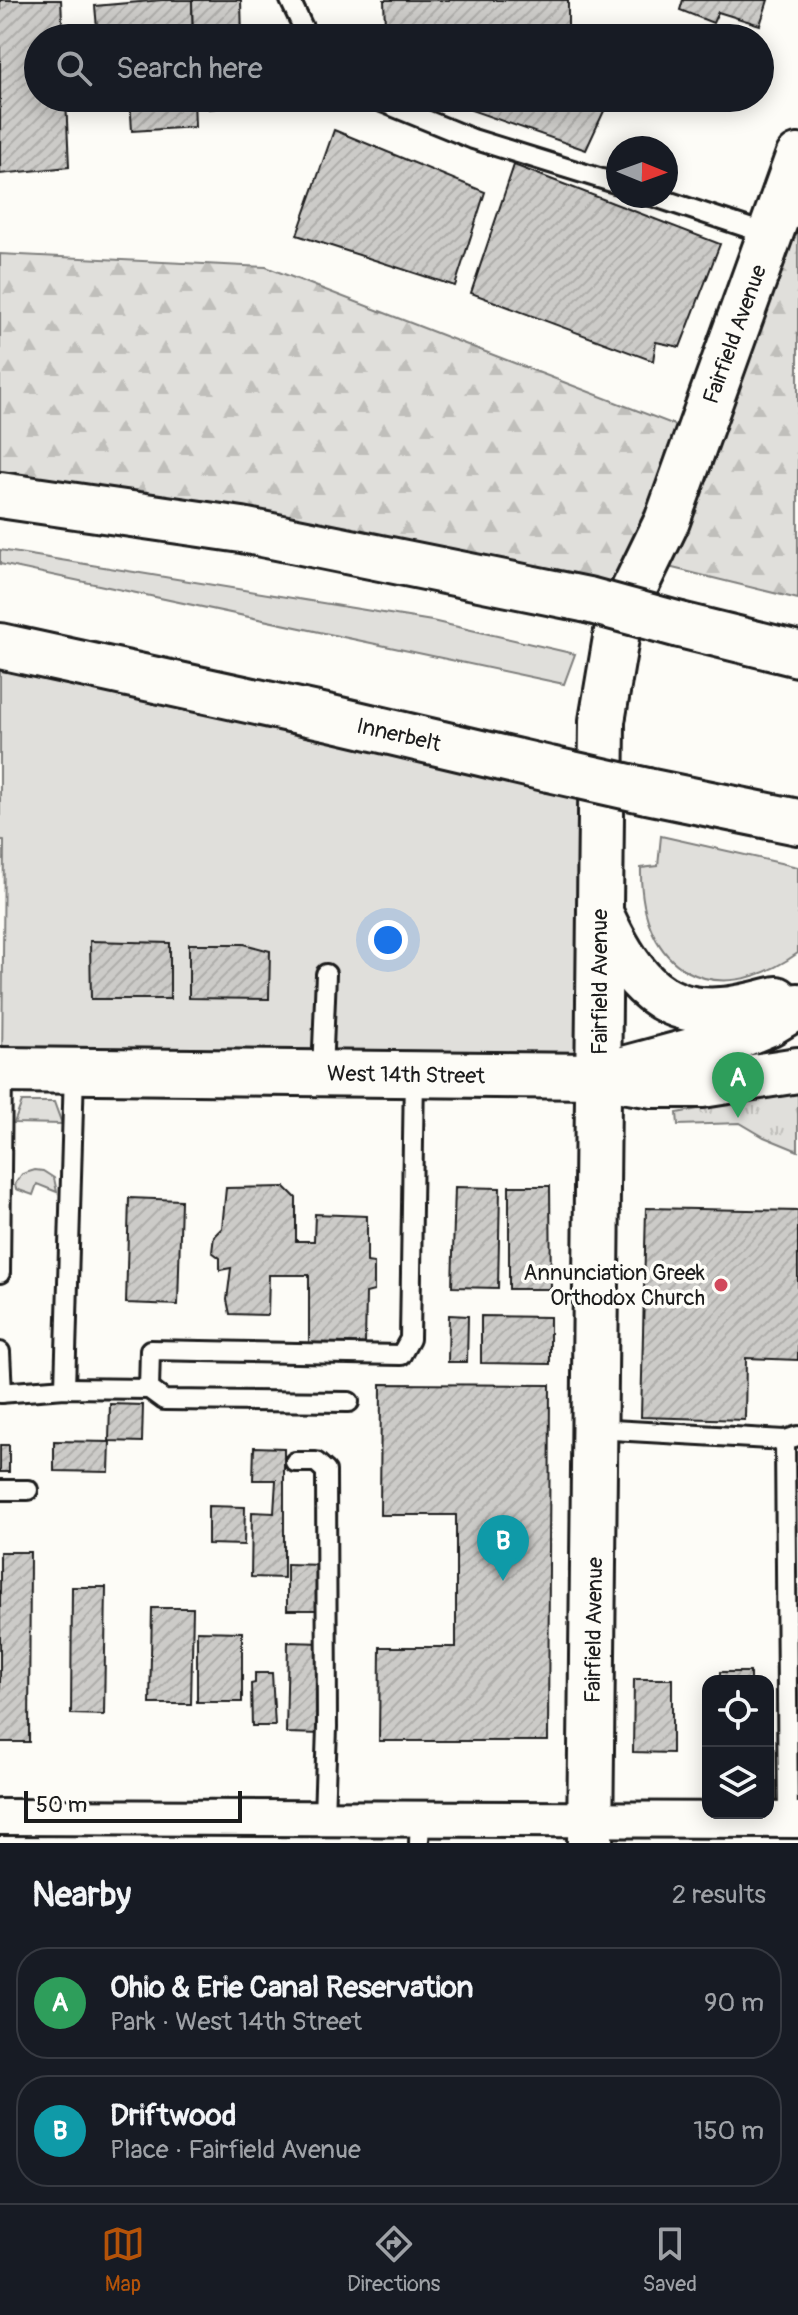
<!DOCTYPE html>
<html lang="en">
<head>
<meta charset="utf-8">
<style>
	body { margin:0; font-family:Pangolin,sans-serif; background:#20242c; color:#f1f3f6 }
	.controls { position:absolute; right:24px; bottom:24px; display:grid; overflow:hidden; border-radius:16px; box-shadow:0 4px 20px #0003 }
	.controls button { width:72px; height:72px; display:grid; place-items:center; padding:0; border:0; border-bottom:2px solid #363941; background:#171b24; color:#f1f3f6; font:40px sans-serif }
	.compass { position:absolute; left:606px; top:136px; width:72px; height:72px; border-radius:50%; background:#171b24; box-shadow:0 4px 20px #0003; rotate:91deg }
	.scale { position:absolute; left:24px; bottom:20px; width:218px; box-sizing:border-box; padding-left:8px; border:4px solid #1c1c1c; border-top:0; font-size:22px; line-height:28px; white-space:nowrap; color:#1c1c1c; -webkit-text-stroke:6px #fdfcf7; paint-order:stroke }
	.you { position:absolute; left:388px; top:940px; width:28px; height:28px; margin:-20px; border:6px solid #fff; border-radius:50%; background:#1a73e8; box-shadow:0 0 0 12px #1a73e833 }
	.badge { display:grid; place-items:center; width:52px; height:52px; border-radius:50%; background:#b45309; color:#fff; font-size:26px; font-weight:700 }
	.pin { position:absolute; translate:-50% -66px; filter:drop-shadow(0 2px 4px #0008) }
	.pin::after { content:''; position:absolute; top:42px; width:28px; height:24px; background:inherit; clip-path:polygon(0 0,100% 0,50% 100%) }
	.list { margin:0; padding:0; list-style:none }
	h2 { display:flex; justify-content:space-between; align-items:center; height:104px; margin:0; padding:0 32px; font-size:34px }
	h2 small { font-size:26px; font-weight:400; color:#9ea1a6 }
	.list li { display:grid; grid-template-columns:52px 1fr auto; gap:24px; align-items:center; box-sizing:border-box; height:112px; margin:0 16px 16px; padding:0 16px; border:2px solid #363941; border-radius:32px }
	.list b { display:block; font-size:30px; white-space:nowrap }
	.list p { margin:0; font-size:26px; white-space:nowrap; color:#9ea1a6 }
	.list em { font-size:26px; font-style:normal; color:#9ea1a6 }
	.icon { flex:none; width:44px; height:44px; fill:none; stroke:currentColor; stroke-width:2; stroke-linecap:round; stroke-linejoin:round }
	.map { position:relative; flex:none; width:798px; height:1843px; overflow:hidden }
	.search { position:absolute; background:#171b24; box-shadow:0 4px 20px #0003; left:24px; right:24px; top:24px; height:88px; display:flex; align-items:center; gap:20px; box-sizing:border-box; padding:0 28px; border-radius:44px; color:#9ea1a6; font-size:30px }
	.sheet { height:360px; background:#171b24 }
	nav { display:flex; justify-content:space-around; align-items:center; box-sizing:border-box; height:112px; border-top:2px solid #363941; background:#171b24; font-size:22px; color:#9ea1a6 }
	nav a { display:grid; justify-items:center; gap:4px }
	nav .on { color:#b45309 }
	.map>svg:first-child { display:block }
</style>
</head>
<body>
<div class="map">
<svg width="798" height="1843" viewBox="0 0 798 1843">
	<defs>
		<pattern id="forest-firs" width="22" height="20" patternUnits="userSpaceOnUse" patternTransform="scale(2)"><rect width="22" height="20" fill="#e0dfdb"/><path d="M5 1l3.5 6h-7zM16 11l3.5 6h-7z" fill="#c0bfbb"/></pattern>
		<pattern id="park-tufts" width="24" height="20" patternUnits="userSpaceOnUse" patternTransform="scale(2)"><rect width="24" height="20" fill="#e0dfdb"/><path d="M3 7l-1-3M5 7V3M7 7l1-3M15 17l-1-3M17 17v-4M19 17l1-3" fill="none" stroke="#c0bfbb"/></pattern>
		<pattern id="building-hatch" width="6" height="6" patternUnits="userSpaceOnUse" patternTransform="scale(2)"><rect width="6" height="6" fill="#cccbc8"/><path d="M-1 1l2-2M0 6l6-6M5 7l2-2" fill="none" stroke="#afaeab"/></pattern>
	</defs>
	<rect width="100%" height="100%" fill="#fdfcf7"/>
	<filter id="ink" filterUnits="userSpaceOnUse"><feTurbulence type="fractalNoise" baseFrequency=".0125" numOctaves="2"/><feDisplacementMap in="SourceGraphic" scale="16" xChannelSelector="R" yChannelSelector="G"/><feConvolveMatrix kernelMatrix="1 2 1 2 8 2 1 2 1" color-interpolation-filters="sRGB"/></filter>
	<g filter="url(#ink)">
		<g fill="#e0dfdb" stroke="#7e7e7c" stroke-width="2">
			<polygon points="0,550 432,621 575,654 564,684 0,564"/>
			<polygon points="0,646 601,780 598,1076 2,1070 4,841 0,839"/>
			<path d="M661,836l137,31v86c-84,60 -159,17 -157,-85l17,-2z"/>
			<polygon points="22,1102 54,1102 62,1124 14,1123"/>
			<polygon points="35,1170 43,1171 54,1178 57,1192 37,1184 33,1195 16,1189 15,1184 22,1174"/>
		</g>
		<polygon fill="url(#forest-firs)" stroke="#7e7e7c" stroke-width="2" points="798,157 798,599 648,562 624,610 0,495 0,254 266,267 698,434"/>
		<polygon fill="url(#park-tufts)" stroke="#7e7e7c" stroke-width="2" points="798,1090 798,1151 764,1137 740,1123 678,1125 677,1113"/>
		<g fill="url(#building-hatch)" stroke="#1c1c1c" stroke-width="2">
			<polygon points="0,0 61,0 63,38 38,38 38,98 66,98 69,167 0,174"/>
			<polygon points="162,0 192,0 193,38 98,38 95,6"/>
			<polygon points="192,0 241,0 242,38 193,38"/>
			<polygon points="384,0 568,0 568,38 423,38 422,23 385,25"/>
			<polygon points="683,0 768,0 760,25 718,12 713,23 680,10"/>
			<polygon points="130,98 194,98 195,127 132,131"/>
			<polygon points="208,98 243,98 243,105 209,109"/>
			<polygon points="476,98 610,98 586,150 471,110"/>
			<polygon points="334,130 485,192 455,286 297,235"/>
			<polygon points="514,165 720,244 680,347 656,342 653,361 471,293"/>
			<polygon points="90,941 170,943 170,999 91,999"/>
			<polygon points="189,944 244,944 270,951 269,999 189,998"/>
			<polygon points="509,1186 550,1186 551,1289 509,1289"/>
			<polygon points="285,1187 296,1198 296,1241 314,1241 315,1214 367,1216 367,1262 374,1263 374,1291 366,1293 365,1345 309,1343 309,1275 269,1275 268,1315 230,1314 227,1300 231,1268 220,1270 220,1258 212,1252 214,1236 222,1228 226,1188"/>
			<polygon points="455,1187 500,1188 498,1288 452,1287"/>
			<polygon points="129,1198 181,1200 178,1305 126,1303"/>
			<polygon points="646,1208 798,1211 798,1360 746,1358 745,1420 641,1417"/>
			<polygon points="449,1315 468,1316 467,1362 448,1362"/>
			<polygon points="481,1316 550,1317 550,1364 481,1363"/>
			<polygon points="381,1384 550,1385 548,1741 379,1741 380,1647 456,1647 456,1515 380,1515"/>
			<polygon points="110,1404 143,1405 142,1442 109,1441"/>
			<polygon points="54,1441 110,1442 109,1472 54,1471"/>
			<rect x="0" y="1445" width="9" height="27"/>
			<polygon points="254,1447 284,1448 284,1578 251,1577 252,1512 274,1513 276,1480 253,1480"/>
			<polygon points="208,1506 245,1507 244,1545 208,1544"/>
			<polygon points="0,1552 30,1552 29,1742 0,1742"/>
			<polygon points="287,1564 322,1565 322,1610 287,1610"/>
			<polygon points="72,1587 106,1587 104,1715 71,1714"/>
			<polygon points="152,1608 193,1608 191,1704 150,1704"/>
			<polygon points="197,1631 242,1632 242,1702 197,1702"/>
			<polygon points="288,1642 323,1643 322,1734 286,1733"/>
			<rect x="720" y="1672" width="30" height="9"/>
			<polygon points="255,1673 272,1673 275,1726 252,1726 251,1684 255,1683"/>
			<polygon points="634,1679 672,1679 672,1753 633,1752"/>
		</g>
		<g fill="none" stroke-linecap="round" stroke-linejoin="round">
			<g stroke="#1c1c1c" stroke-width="24">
				<g id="service">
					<polyline points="290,0 308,38"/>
					<polyline points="372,98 473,139 618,184"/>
					<polyline points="652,196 770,235"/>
					<polyline points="322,1073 326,974"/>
					<polyline points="0,1273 2,1070"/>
					<polyline points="0,1352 2,1393"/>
					<polyline points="65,1388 74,1071"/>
					<polyline points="149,1389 150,1350 401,1355 410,1339 414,1074"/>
					<polyline points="0,1393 65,1388 149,1389 164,1400 349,1402"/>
					<polyline points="595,1429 785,1440"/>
					<polyline points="295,1462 316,1462 326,1471 327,1727 324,1817"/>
					<polyline points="0,1490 28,1490"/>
					<polyline points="788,1820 785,1440 798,1436"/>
					<polyline points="419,1843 420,1818"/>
				</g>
			</g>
			<g stroke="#1c1c1c" stroke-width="40">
				<polyline id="minor" points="0,1817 798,1820"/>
			</g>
			<g stroke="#1c1c1c" stroke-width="50">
				<g id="tertiary">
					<path d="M601,915c26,54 53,101 121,95 18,-1 37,-7 55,-11"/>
					<polyline points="0,1070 598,1076 721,1043 770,1023 798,1006"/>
					<polyline points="590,1843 602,721 619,620 667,521 798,157"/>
				</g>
			</g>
			<g stroke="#1c1c1c" stroke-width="50">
				<g id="motorway">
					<polyline points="0,495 242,530 588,600"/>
					<polyline points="680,625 798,654"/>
					<polyline points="0,646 331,718 549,769"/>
					<polyline points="647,791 798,822"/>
					<polyline points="598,1076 653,1085 702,1085 798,1070"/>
				</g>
			</g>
			<use href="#service" stroke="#fdfcf7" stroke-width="18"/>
			<use href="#minor" stroke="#fdfcf7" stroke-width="34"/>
			<use href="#tertiary" stroke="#fdfcf7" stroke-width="44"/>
			<use href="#motorway" stroke="#fdfcf7" stroke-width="44"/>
			<g stroke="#1c1c1c" stroke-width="50" stroke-linecap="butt">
				<g id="motorway-bridge">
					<polyline points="588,600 680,625"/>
					<polyline points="549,769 647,791"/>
				</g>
			</g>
			<use href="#motorway-bridge" stroke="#fdfcf7" stroke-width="44"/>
		</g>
	</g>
	<circle fill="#d1495b" stroke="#fdfcf7" stroke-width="3" cx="721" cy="1285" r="8"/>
	<g text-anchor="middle" stroke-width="7" stroke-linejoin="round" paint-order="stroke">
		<g font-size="22" fill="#1c1c1c" stroke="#fdfcf7">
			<text transform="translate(734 334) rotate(-70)" y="8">Fairfield Avenue</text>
			<text transform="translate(399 734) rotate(13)" y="8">Innerbelt</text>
			<text transform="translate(599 982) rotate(-90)" y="8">Fairfield Avenue</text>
			<text transform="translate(406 1074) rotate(1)" y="8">West 14th Street</text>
			<text transform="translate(593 1630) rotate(-89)" y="8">Fairfield Avenue</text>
		</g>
		<g font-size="22" fill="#1c1c1c" stroke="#fdfcf7" text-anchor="end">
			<text x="705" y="1280">Annunciation Greek<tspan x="705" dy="25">Orthodox Church</tspan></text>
		</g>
	</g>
</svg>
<div class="controls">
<button><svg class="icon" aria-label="locate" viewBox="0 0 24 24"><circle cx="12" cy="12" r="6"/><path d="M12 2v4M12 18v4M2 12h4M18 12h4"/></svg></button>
<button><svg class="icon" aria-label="layers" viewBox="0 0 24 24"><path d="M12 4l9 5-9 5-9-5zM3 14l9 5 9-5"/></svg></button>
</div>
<svg class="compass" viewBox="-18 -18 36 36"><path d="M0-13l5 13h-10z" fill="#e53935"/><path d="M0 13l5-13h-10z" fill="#9ea1a6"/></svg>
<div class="scale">50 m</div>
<div class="you"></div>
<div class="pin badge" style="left:738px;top:1118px;background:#2e9e5b">A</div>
<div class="pin badge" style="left:503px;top:1581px;background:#0f9aa8">B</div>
<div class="search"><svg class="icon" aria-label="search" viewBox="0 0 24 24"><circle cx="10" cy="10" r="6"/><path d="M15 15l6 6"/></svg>Search here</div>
</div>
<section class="sheet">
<h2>Nearby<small>2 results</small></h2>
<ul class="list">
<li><span class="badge" style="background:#2e9e5b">A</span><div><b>Ohio &amp; Erie Canal Reservation</b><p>Park · West 14th Street</p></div><em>90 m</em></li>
<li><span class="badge" style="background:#0f9aa8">B</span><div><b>Driftwood</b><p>Place · Fairfield Avenue</p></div><em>150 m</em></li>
</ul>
</section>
<nav>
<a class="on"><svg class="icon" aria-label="map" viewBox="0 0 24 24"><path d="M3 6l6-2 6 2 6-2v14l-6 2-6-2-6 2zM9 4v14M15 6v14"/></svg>Map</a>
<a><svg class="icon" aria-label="directions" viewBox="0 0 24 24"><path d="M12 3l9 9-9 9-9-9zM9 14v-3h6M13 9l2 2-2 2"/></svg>Directions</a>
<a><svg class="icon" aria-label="saved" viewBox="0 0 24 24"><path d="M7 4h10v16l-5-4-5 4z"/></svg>Saved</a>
</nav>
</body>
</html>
